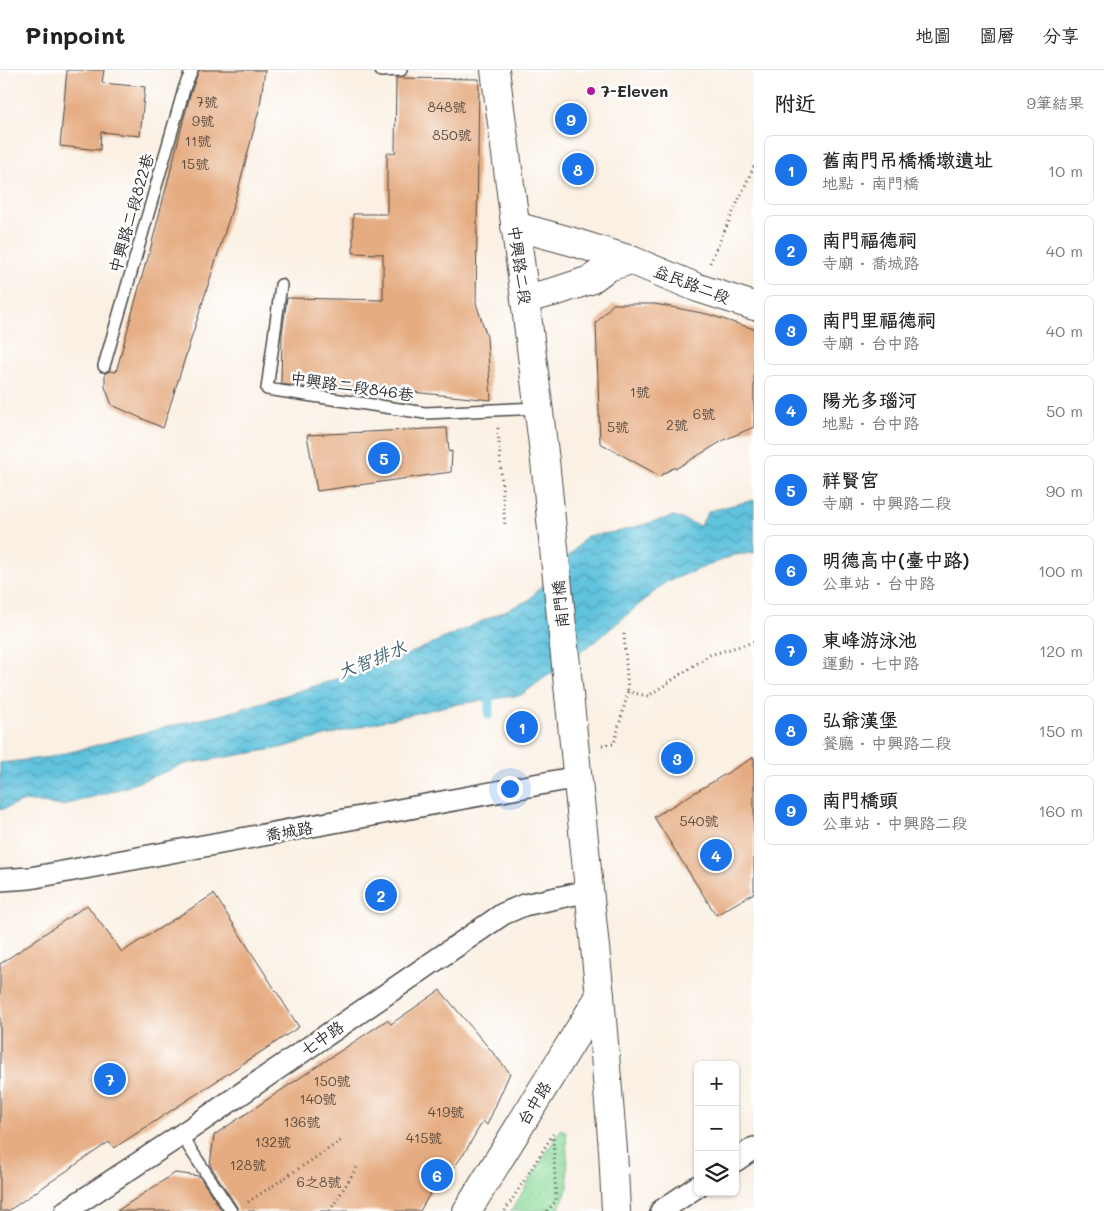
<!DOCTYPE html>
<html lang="zh-TW">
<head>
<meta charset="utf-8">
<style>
	body { margin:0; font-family:Mali,"LXGW WenKai TC",sans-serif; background:#f6f6f6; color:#222 }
	.controls { position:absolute; right:15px; bottom:15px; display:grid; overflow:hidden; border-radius:8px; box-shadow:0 1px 4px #0004 }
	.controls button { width:45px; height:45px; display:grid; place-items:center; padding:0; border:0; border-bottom:1px solid #e0e0e0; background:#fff; color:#222; font:25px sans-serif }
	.you { position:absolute; left:509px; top:718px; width:18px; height:18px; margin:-12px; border:4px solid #fff; border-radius:50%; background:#1a73e8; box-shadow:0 0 0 8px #1a73e833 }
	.badge { display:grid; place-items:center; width:32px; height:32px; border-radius:50%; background:#1a73e8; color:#fff; font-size:16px; font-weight:700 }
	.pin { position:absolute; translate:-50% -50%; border:2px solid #fff; box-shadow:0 1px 5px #0006 }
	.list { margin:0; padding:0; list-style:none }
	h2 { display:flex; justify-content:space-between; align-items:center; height:65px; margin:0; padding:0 20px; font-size:21px }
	h2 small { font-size:16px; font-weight:400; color:#767676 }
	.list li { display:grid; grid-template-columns:32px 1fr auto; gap:15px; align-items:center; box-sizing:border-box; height:70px; margin:0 10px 10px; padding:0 10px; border:1px solid #e0e0e0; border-radius:8px }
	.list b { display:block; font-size:19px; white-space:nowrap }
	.list p { margin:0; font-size:16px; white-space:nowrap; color:#767676 }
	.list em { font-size:16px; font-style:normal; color:#767676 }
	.icon { flex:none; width:28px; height:28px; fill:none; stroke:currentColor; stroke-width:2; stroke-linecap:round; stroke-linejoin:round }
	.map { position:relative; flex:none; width:754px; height:1141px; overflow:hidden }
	header { display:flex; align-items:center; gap:30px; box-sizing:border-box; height:70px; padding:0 25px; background:#fff; border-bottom:1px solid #e0e0e0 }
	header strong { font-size:24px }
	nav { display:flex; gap:28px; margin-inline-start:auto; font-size:18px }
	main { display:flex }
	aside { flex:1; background:#fff }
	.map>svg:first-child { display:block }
</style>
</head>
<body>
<header>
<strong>Pinpoint</strong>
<nav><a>地圖</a><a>圖層</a><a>分享</a></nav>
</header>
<main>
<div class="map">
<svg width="754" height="1141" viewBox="0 0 754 1141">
	<defs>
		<pattern id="grass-dots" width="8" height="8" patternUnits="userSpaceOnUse" patternTransform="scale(1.25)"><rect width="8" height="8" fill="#8fde9d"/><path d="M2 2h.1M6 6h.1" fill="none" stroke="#7cbf87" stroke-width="1.8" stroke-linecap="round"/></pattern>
		<pattern id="water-waves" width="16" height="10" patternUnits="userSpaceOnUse" patternTransform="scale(1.25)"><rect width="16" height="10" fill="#60c3de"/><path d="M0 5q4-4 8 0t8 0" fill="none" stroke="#4f9fb4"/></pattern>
	</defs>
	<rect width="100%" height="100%" fill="#fff"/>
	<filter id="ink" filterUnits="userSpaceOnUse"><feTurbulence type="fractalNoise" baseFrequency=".02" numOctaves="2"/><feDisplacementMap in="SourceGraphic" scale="10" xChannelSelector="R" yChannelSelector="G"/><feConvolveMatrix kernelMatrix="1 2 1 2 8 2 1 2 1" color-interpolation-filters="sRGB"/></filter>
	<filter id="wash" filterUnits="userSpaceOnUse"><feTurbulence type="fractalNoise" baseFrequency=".0096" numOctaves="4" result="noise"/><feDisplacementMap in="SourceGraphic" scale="20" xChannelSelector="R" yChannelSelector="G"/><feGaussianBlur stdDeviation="1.12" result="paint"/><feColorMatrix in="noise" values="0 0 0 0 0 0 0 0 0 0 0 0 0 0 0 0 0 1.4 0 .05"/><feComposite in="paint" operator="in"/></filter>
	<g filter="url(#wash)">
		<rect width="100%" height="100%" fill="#faf0e3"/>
		<polygon fill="url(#grass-dots)" stroke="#5d8464" points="561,1059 566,1062 568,1117 558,1141 511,1141"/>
		<polygon fill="url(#water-waves)" stroke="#467784" points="754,430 754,483 735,485 666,512 597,570 521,625 451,635 366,655 280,678 185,694 126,717 62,736 25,731 0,740 0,693 51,687 170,656 225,644 391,592 529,530 587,466 617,462 674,446 700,456 709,441"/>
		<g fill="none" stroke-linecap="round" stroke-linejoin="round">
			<polyline stroke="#60c3de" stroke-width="9" points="489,645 489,618"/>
		</g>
		<g id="blocks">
			<g fill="#e5ac81">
				<polygon points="67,0 104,0 102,13 145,17 140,66 101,62 100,80 60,76"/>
				<polygon points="199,0 265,0 260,36 238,120 163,358 112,335 105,317 105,303 110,301 116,302 146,192 147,192 190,25"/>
				<polygon points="396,8 479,9 476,233 487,267 491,330 381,319 308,318 281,314 282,265 287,228 383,230 383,184 353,183 353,144 387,144 387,83 395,83"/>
				<polygon points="613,234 655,234 671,237 707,244 754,259 754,357 724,370 677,398 673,398 660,406 600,373 596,253"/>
				<polygon points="447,358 449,382 452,381 451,402 317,421 307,365"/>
				<polygon points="754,687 754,823 716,845 654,747"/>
				<polygon points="214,824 299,957 114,1078 109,1072 8,1141 0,1141 0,894 87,835 122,882"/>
				<polygon points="440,920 510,1003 487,1055 483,1051 465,1082 436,1123 432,1120 420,1141 238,1141 237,1137 210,1095 214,1065 387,950 391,954"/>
				<polygon points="175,1103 199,1106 222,1141 117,1141"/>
			</g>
		</g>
	</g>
	<g filter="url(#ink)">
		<use href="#blocks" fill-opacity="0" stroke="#4a4947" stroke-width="1"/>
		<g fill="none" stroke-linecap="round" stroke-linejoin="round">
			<g stroke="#4a4947" stroke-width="14">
				<g id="lane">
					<polyline points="381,1 401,0"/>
					<polyline points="281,215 267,319 425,343 539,338"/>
					<polyline points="104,296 185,16 192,0"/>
					<polyline points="181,1065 231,1141"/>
				</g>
			</g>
			<g stroke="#4a4947" stroke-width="24">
				<g id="street">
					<polyline points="0,810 30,808 578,707"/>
					<polyline points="735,1091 754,1078"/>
					<polyline points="66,1141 181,1065 503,844 524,835 589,821"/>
					<polyline points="661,1141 698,1116"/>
				</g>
			</g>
			<g stroke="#4a4947" stroke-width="30">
				<g id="secondary">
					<polyline points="495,0 525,229 545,391 600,926 613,1080 616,1141"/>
					<polyline points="515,156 570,171 631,190 698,218 754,236"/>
					<polyline points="525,229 557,221 590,210 608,197 631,190"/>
					<polyline points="467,1141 600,926"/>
				</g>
			</g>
			<g stroke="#4a4947" stroke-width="3" stroke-dasharray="1 4" stroke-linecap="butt">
				<polyline points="710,193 754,96"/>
				<polyline points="498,358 505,456"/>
				<polyline points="624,564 628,622"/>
				<polyline points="602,675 614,674 628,622 648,626 710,585 754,572"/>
				<polyline points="248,1132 342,1070"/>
				<polyline points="330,1141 358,1095"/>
				<polyline points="505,1141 553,1064"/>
				<polyline points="547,1141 556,1131 553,1065"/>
			</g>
			<use href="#lane" stroke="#fff" stroke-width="11"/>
			<use href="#street" stroke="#fff" stroke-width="21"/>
			<use href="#secondary" stroke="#fff" stroke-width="28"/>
		</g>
	</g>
	<circle fill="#b5179e" stroke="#fff" stroke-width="2" cx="591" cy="21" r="5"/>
	<g text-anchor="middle" stroke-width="5" stroke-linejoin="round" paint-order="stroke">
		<g font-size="14" fill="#5a4b40">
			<text x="207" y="37">7號</text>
			<text x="447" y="42">848號</text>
			<text x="203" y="56">9號</text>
			<text x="452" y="70">850號</text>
			<text x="198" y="76">11號</text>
			<text x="195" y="99">15號</text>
			<text x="640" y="327">1號</text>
			<text x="704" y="349">6號</text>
			<text x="677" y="360">2號</text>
			<text x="618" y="362">5號</text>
			<text x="699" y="756">540號</text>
			<text x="332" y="1016">150號</text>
			<text x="318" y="1034">140號</text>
			<text x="446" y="1047">419號</text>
			<text x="302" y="1057">136號</text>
			<text x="424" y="1073">415號</text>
			<text x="273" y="1077">132號</text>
			<text x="248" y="1100">128號</text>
			<text x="319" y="1117">6之8號</text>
		</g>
		<g font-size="16" font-weight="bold" fill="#2b2b2b" stroke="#fff" text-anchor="start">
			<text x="601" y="27">7-Eleven</text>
		</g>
		<g font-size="16" fill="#2b2b2b" stroke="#fff">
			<text transform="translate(131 143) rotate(-74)" y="6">中興路二段822巷</text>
			<text transform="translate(520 195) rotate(82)" y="6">中興路二段</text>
			<text transform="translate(692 214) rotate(21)" y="6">益民路二段</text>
			<text transform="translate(352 316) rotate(8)" y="6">中興路二段846巷</text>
			<text transform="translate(560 534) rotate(-96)" y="6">南門橋</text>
			<text transform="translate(289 761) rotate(-10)" y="6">喬城路</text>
			<text transform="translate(322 968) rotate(-34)" y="6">七中路</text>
			<text transform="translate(534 1033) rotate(-58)" y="6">台中路</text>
		</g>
		<g font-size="18" font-style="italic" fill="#3e606a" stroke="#fff">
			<text transform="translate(372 590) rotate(-22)" y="6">大智排水</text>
		</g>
	</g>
</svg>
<div class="controls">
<button>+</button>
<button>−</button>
<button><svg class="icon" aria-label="layers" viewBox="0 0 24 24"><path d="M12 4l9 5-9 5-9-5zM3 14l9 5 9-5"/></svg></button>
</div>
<div class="you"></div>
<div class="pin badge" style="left:522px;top:657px">1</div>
<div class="pin badge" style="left:381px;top:825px">2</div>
<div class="pin badge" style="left:677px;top:688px">3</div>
<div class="pin badge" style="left:716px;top:785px">4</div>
<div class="pin badge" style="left:384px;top:388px">5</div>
<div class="pin badge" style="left:437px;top:1105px">6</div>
<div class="pin badge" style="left:110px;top:1009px">7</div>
<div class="pin badge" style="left:578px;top:99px">8</div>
<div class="pin badge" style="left:571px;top:49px">9</div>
</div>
<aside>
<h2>附近<small>9筆結果</small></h2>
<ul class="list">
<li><span class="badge">1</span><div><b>舊南門吊橋橋墩遺址</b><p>地點 · 南門橋</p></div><em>10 m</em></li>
<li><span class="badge">2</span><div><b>南門福德祠</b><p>寺廟 · 喬城路</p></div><em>40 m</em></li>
<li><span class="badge">3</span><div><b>南門里福德祠</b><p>寺廟 · 台中路</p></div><em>40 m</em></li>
<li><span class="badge">4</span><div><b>陽光多瑙河</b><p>地點 · 台中路</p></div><em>50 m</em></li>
<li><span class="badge">5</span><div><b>祥賢宮</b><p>寺廟 · 中興路二段</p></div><em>90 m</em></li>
<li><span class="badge">6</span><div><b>明德高中(臺中路)</b><p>公車站 · 台中路</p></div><em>100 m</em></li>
<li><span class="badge">7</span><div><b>東峰游泳池</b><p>運動 · 七中路</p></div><em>120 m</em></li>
<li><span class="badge">8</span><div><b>弘爺漢堡</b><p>餐廳 · 中興路二段</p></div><em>150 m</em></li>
<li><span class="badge">9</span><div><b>南門橋頭</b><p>公車站 · 中興路二段</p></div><em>160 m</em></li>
</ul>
</aside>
</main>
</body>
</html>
